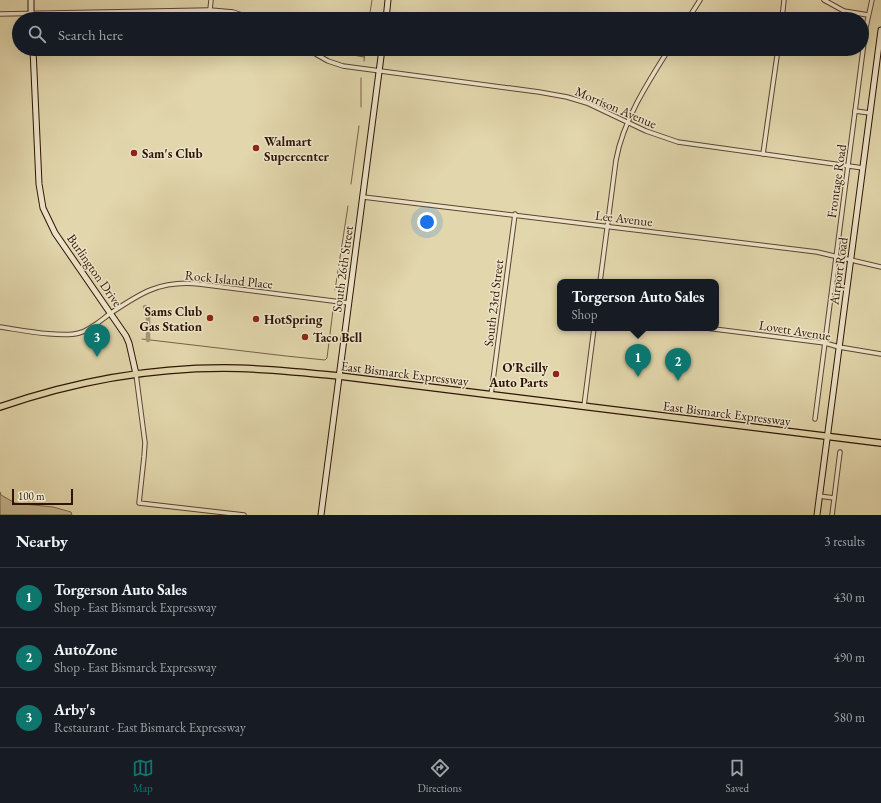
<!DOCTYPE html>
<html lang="en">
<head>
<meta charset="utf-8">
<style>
	body { margin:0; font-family:"EB Garamond",serif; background:#20242c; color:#f1f3f6 }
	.scale { position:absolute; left:12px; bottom:10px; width:61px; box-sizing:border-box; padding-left:4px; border:2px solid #2f1405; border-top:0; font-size:11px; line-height:14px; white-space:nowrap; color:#2f1405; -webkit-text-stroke:3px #ece4c9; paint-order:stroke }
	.you { position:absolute; left:427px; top:222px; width:14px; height:14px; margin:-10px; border:3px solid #fff; border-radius:50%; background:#1a73e8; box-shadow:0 0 0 6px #1a73e833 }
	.badge { display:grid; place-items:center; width:26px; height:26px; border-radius:50%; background:#0f766e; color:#fff; font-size:13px; font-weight:700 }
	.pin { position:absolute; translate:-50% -33px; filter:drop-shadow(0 1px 2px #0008) }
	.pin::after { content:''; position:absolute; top:21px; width:14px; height:12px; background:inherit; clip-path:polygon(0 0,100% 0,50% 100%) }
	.popup { position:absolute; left:557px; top:279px; width:162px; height:52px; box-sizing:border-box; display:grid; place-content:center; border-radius:8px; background:#171b24; filter:drop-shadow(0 1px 3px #0005); font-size:13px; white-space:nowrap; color:#9ea1a6 }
	.popup b { font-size:15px; color:#f1f3f6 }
	.popup::after { content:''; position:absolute; left:50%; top:100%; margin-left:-8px; border:8px solid transparent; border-top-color:#171b24 }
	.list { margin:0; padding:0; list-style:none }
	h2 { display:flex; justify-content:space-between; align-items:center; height:52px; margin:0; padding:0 16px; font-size:17px }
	h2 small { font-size:13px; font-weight:400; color:#9ea1a6 }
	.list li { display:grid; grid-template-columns:26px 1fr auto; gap:12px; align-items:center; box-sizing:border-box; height:60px; padding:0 16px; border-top:1px solid #363941 }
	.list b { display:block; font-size:15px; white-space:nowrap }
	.list p { margin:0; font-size:13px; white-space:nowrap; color:#9ea1a6 }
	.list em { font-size:13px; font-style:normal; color:#9ea1a6 }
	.icon { flex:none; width:22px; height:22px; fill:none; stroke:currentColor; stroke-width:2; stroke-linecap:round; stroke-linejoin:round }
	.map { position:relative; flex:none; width:881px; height:515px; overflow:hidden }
	.search { position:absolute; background:#171b24; box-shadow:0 4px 16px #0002; left:12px; right:12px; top:12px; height:44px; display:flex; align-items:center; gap:10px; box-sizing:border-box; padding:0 14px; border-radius:22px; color:#9ea1a6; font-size:15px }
	.sheet { height:232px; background:#171b24 }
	nav { display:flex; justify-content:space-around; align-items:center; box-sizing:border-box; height:56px; border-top:1px solid #363941; background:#171b24; font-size:11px; color:#9ea1a6 }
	nav a { display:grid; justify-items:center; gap:2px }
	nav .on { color:#0f766e }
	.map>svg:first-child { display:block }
</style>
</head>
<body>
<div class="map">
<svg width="881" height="515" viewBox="0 0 881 515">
	<rect width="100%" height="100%" fill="#e2d6ac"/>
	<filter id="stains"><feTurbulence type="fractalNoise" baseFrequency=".005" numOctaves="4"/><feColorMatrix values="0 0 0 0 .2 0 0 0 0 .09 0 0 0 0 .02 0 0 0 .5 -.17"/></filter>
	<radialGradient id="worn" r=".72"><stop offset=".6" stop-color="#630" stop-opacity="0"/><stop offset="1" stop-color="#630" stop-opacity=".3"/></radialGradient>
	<polygon fill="#c4b590" stroke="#7a644a" points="0,492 1,495 15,503 53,507 71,512 72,515 0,515"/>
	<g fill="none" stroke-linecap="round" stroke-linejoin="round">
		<g stroke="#766147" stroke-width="1">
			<polyline points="369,19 372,0"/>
			<polyline points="332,49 342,53 364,57"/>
			<polyline points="364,61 365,49"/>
			<polyline points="361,107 361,78"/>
			<polyline points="351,184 359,126"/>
			<polyline points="335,290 348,206"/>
			<polyline points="142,339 286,356 325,360 327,358 333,310"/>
		</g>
		<polyline stroke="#a59473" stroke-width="4.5" points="145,307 148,312 148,340"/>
		<g stroke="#5c442f" stroke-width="5.5">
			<g id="street">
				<polyline points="824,0 844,11 868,15"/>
				<polyline points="210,10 211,0"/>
				<polyline points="0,14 210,10 233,12 254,19"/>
				<polyline points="688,19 700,0"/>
				<polyline points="782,19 784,0"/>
				<polyline points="307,49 328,61 343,66 539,92 567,97 587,103 646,131 678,142 863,168"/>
				<polyline points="855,111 870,113"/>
				<polyline points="763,154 778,49"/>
				<polyline points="363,197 817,252 881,267"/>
				<path d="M600,282l16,-122c7,-39 32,-78 53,-111"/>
				<path d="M0,327c21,3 61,11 79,6 11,-3 20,-11 29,-18 31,-21 51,-35 91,-31l150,19"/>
				<polyline points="706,328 825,343 839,347 881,354"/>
				<polyline points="136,374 145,443 144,457 139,503 244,515"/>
				<polyline points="491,395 515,214"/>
				<polyline points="584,406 594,328"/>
				<polyline points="815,419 866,27 872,0"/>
				<polyline points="819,496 834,498"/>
				<polyline points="832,515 840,452"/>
			</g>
		</g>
		<g stroke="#2f1405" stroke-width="7">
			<g id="secondary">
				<polyline points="31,0 31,19"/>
				<polyline points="386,19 388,0"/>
				<polyline points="33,49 39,184 43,208 55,233 126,336 129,343 136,374"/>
				<polyline points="321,515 382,49"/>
				<polyline points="817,515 881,30"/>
			</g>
		</g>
		<g stroke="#2f1405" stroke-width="8">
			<path id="primary" d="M0,407c72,-25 148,-39 224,-39 39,0 77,4 115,8l542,67"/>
		</g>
		<use href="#street" stroke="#ece4c9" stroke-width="3.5"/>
		<use href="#secondary" stroke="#ece4c9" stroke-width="5"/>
		<use href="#primary" stroke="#e2d6ac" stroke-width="5.5"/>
	</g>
	<g fill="#8f2418" stroke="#ece4c9" stroke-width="1.5">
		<circle cx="256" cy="148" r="4"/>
		<circle cx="134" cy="153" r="4"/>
		<circle cx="210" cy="318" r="4"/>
		<circle cx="256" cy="319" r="4"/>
		<circle cx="305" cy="337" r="4"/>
		<circle cx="556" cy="374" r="4"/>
	</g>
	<g text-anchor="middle" stroke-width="3" stroke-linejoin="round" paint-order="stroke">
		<g font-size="13" fill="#2f1405" stroke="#ece4c9">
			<text transform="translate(616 107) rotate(23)" y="5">Morrison Avenue</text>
			<text transform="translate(836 181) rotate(-82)" y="5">Frontage Road</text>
			<text transform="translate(624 218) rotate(7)" y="5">Lee Avenue</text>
			<text transform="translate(342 269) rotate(-82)" y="5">South 26th Street</text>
			<text transform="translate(95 270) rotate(55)" y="5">Burlington Drive</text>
			<text transform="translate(838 271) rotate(-82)" y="5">Airport Road</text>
			<text transform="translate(229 279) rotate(6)" y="5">Rock Island Place</text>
			<text transform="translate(493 303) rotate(-83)" y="5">South 23rd Street</text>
			<text transform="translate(795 330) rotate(9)" y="5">Lovett Avenue</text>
			<text transform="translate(405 373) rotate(7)" y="5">East Bismarck Expressway</text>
			<text transform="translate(727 413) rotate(7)" y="5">East Bismarck Expressway</text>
		</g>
		<g font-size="13" font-weight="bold" fill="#2f1405" stroke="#ece4c9" text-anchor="start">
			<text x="264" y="146">Walmart<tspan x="264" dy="15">Supercenter</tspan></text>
			<text x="142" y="158">Sam's Club</text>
			<text x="202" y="316" text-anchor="end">Sams Club<tspan x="202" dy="15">Gas Station</tspan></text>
			<text x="264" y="324">HotSpring</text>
			<text x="313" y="342">Taco Bell</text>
			<text x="548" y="372" text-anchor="end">O'Reilly<tspan x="548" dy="15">Auto Parts</tspan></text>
		</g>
	</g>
	<rect width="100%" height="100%" filter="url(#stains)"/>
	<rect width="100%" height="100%" fill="url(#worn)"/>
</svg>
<div class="scale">100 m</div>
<div class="you"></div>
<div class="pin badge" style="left:638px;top:377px">1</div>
<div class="popup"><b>Torgerson Auto Sales</b>Shop</div>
<div class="pin badge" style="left:678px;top:381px">2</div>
<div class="pin badge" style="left:97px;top:357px">3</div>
<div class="search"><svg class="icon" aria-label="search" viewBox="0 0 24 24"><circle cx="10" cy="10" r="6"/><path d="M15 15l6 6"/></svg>Search here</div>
</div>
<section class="sheet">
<h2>Nearby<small>3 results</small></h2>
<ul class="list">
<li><span class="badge">1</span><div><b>Torgerson Auto Sales</b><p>Shop · East Bismarck Expressway</p></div><em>430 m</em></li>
<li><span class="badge">2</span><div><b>AutoZone</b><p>Shop · East Bismarck Expressway</p></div><em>490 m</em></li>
<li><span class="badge">3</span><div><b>Arby's</b><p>Restaurant · East Bismarck Expressway</p></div><em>580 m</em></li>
</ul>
</section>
<nav>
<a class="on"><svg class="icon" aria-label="map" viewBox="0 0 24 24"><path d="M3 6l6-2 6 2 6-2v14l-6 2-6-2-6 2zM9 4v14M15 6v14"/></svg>Map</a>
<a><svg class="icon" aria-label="directions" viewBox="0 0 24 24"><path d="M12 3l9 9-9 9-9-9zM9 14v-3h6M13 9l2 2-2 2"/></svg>Directions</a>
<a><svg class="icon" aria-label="saved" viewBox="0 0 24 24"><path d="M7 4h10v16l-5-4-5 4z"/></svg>Saved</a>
</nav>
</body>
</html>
